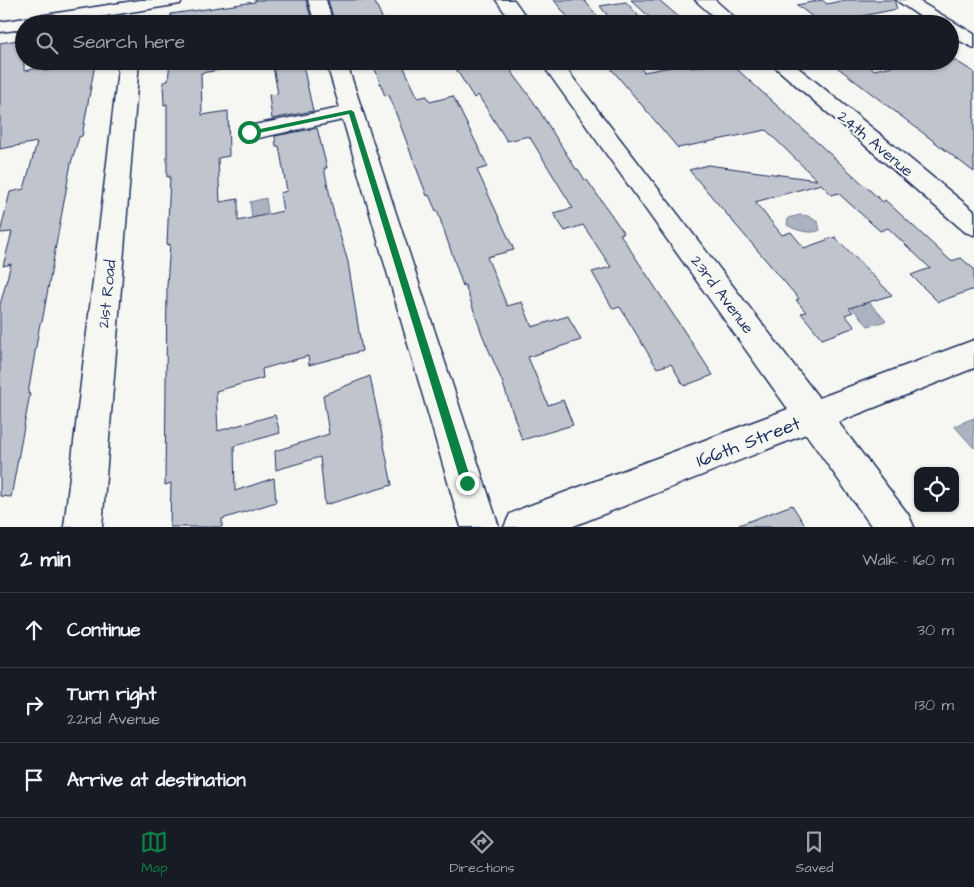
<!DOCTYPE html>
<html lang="en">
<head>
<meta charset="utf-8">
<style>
	body { margin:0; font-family:"Architects Daughter",sans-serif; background:#242831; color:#f1f3f6 }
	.controls { position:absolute; right:15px; bottom:15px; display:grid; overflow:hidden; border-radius:10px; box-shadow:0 1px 4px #0004 }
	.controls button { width:45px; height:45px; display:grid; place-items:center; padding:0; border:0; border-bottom:1px solid #363941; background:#171b24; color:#f1f3f6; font:25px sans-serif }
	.stop { position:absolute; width:15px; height:15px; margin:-11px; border:4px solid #0b8043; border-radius:50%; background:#fff }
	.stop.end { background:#0b8043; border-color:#fff; box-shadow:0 1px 5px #0008 }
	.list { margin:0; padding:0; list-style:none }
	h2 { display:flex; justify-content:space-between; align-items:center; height:65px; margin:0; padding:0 20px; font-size:21px }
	h2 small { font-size:16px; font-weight:400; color:#9ea1a6 }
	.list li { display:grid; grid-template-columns:32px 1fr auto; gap:15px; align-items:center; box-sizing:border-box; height:75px; padding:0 20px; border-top:1px solid #363941 }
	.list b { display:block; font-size:19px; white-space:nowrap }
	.list p { margin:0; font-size:16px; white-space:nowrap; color:#9ea1a6 }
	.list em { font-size:16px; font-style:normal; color:#9ea1a6 }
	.icon { flex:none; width:28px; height:28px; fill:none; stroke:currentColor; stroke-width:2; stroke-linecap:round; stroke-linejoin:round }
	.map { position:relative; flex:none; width:974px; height:527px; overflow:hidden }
	.search { position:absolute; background:#171b24; box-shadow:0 1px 4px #0004; left:15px; right:15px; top:15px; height:55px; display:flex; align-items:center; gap:12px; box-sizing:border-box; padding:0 18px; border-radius:28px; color:#9ea1a6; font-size:19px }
	.sheet { height:290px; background:#171b24 }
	nav { display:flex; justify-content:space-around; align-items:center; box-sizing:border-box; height:70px; border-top:1px solid #363941; background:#171b24; font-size:14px; color:#9ea1a6 }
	nav a { display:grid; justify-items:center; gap:2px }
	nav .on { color:#0b8043 }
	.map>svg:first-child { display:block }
</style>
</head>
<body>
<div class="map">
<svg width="974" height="527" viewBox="0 0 974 527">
	<rect width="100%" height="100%" fill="#f6f6f2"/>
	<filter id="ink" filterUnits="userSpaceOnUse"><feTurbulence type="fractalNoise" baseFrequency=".02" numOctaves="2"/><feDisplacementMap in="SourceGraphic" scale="10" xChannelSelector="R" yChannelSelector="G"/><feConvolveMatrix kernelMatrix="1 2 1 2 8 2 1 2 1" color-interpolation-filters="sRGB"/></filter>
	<g filter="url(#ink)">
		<g fill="#abb2c0" stroke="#717e99">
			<polygon points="266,198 269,221 253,225 250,202"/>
			<path d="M800,215l8,1 10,6 2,8c-8,5 -26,0 -33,-5l1,-7z"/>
			<polygon points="861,293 886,321 868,326 843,298"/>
			<polygon points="974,418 974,448 954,426"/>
		</g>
		<g fill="#c0c4cd" stroke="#1b2f5e">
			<polygon points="255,0 306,0 313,24 170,24 171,14 255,2"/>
			<polygon points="328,0 374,0 385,24 335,24"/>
			<polygon points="554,0 584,0 604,24 573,24"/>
			<polygon points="631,0 659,0 687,24 657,24"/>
			<polygon points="822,0 827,4 845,0 894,0 897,9 822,24 797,5"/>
			<polygon points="626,2 643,21 614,24 600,6"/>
			<polygon points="24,39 24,71 45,67 44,71 95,64 82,136 79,137 71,163 42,322 40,323 28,394 30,394 11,497 0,496 0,305 11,264 3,266 12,232 0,233 10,192 24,189 37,142 0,149 0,43"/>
			<polygon points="170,61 226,61 226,69 201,73 202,115 228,111 229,156 218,158 220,202 238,199 238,221 283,211 280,193 287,191 279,146 276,146 275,136 317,128 327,168 324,168 334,215 348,262 362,351 309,365 308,356 262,369 263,378 216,391 218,431 275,415 280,433 234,446 235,491 274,478 276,502 222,519 222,527 170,527 171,483 165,485 167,285 170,244 167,245 170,176 167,177 167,104 164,105 163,82 168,81"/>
			<polygon points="272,61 302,61 313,111 272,119 269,95 278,94"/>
			<polygon points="372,61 401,61 418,98 427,96 430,102 453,96 488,167 477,170 514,250 487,257 507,306 522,302 532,327 568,316 581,340 528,357 548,405 563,400 573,425 522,440 502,381 482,334 465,285 463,286 437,210 436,211 429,195 427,196 389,95 385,96"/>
			<polygon points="451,61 504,61 533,101 576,169 578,169 585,180 587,180 624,233 620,234 713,375 684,386 671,364 657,368 620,307 613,309 592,272 611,267 583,225 565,231 553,213 573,208 529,136 507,141 478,95 474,98"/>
			<polygon points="626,61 634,61 644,72 687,64 692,68 728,61 875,195 883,202 885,200 951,261 961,258 974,269 974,289 938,302 911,275 930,268 888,228 880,231 838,193 832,195 821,184 755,202 782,235 791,232 804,248 835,237 892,295 849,308 853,312 845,315 855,327 822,339 801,313 806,312 796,300 799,299 689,170 708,165 817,180 766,130 678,148 608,65"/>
			<polygon points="829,61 862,61 874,70 911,62 918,67 939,61 956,61 974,72 974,172"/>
			<polygon points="370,376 392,485 325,505 320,457 276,470 275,451 329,434 323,395"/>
			<polygon points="792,505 806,527 739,527 739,525"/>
		</g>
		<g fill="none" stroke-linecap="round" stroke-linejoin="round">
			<g stroke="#1b2f5e" stroke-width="3">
				<g id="minor">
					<polygon points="140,0 183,0 180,4 174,5 56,24 24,24 24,29 0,32 0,22"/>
					<polygon points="308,0 326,0 333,24 315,24"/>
					<polygon points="496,0 514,0 531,24 513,24"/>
					<polygon points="695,0 715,0 742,24 722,24"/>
					<polygon points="896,0 917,0 974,34 974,48 950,36 950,24 931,24"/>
					<polygon points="119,61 139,61 102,527 64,527"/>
					<polygon points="326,61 346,61 499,527 461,527 343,120 249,140 241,138 238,133 241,128 249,126 340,108"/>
					<polygon points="540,61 560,61 819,398 974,340 974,368 838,422 908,514 914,527 872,527 806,434 571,527 504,527 510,514 523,508 788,409"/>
					<polygon points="768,61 790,61 974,211 974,235 965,232"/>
				</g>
			</g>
			<use href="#minor" fill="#f6f6f2" fill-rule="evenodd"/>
		</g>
	</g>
	<polygon fill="#0b8043" points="351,110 354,112 472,483 467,489 461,483 349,114 249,135 245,132"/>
	<g text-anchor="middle" stroke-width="4" stroke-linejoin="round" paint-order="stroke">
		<g font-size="16" fill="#1b2f5e" stroke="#f6f6f2">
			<text transform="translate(876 143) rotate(40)" y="6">24th Avenue</text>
			<text transform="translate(106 294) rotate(-84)" y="6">21st Road</text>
			<text transform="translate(723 294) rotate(53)" y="6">23rd Avenue</text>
		</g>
		<g font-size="19" fill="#1b2f5e" stroke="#f6f6f2">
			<text transform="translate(748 441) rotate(-21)" y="7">166th Street</text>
		</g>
	</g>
</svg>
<div class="controls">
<button><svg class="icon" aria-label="locate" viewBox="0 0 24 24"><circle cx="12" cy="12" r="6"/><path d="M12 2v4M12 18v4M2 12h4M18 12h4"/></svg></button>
</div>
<div class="stop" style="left:249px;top:132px"></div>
<div class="stop end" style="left:467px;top:483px"></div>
<div class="search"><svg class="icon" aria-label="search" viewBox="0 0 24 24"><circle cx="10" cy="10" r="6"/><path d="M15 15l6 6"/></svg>Search here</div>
</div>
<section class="sheet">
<h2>2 min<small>Walk · 160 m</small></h2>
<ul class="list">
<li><svg class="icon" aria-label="ahead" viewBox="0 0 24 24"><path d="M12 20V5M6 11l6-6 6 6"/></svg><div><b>Continue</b></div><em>30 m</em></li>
<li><svg class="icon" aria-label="right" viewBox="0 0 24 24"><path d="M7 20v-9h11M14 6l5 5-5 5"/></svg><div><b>Turn right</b><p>22nd Avenue</p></div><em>130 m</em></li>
<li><svg class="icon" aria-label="arrive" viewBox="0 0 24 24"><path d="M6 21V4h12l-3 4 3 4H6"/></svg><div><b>Arrive at destination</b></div></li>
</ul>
</section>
<nav>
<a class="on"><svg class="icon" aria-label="map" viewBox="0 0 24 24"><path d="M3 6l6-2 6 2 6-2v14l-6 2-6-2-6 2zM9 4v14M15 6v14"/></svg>Map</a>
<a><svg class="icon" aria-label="directions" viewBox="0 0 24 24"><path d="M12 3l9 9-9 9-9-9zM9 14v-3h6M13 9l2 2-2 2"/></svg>Directions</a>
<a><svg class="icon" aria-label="saved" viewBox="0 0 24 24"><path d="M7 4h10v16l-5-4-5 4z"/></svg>Saved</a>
</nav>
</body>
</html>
